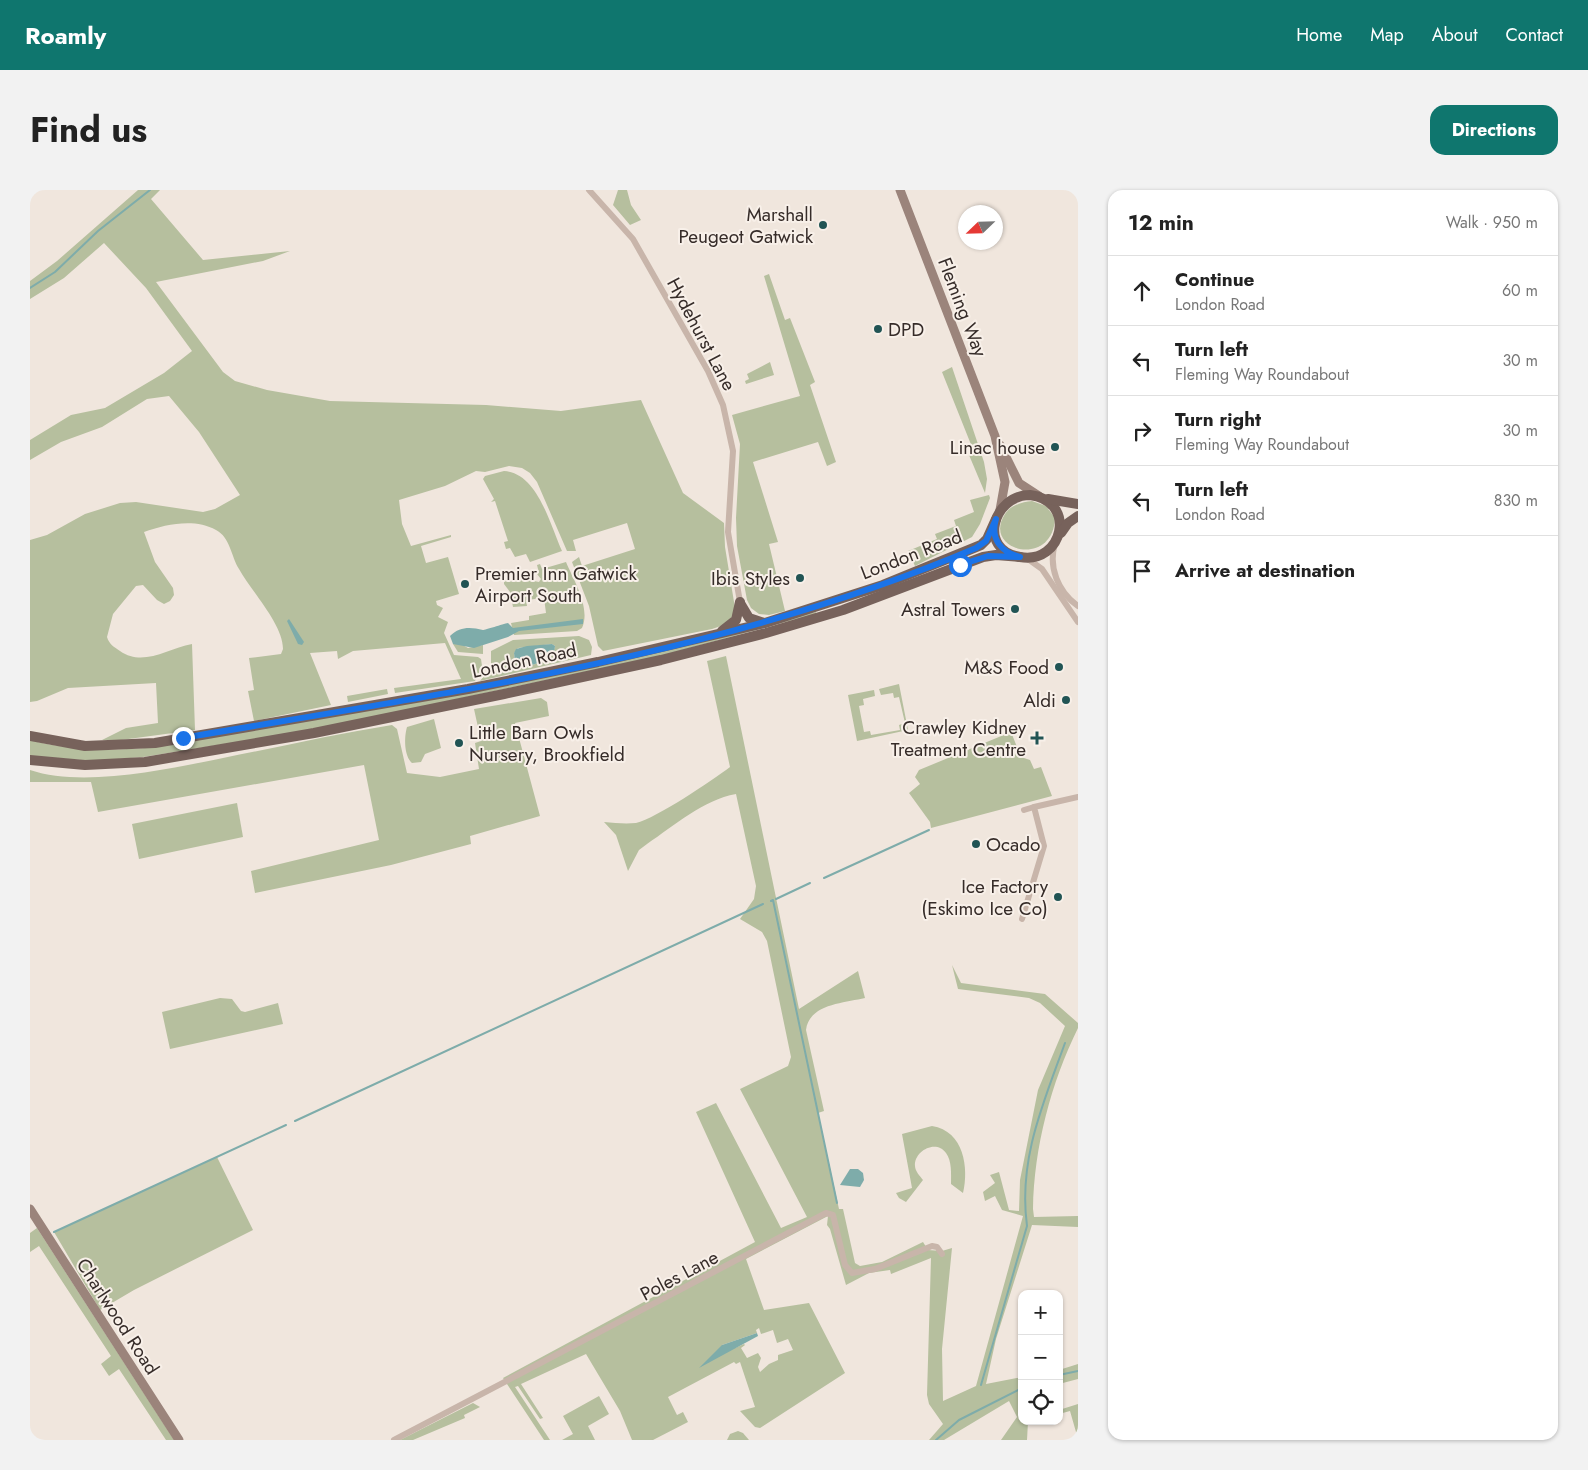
<!DOCTYPE html>
<html lang="en">
<head>
<meta charset="utf-8">
<style>
	body { margin:0; font-family:Jost,sans-serif; background:#f2f2f2; color:#222 }
	.controls { position:absolute; right:15px; bottom:15px; display:grid; overflow:hidden; border-radius:10px; box-shadow:0 1px 4px #0004 }
	.controls button { width:45px; height:45px; display:grid; place-items:center; padding:0; border:0; border-bottom:1px solid #e0e0e0; background:#fff; color:#222; font:25px sans-serif }
	.compass { position:absolute; left:928px; top:15px; width:45px; height:45px; border-radius:50%; background:#fff; box-shadow:0 1px 4px #0004; rotate:247deg }
	.stop { position:absolute; width:15px; height:15px; margin:-11px; border:4px solid #1a73e8; border-radius:50%; background:#fff }
	.stop.end { background:#1a73e8; border-color:#fff; box-shadow:0 1px 5px #0008 }
	.list { margin:0; padding:0; list-style:none }
	h2 { display:flex; justify-content:space-between; align-items:center; height:65px; margin:0; padding:0 20px; font-size:21px }
	h2 small { font-size:16px; font-weight:400; color:#767676 }
	.list li { display:grid; grid-template-columns:32px 1fr auto; gap:15px; align-items:center; box-sizing:border-box; height:70px; padding:0 20px; border-top:1px solid #e0e0e0 }
	.list b { display:block; font-size:19px; white-space:nowrap }
	.list p { margin:0; font-size:16px; white-space:nowrap; color:#767676 }
	.list em { font-size:16px; font-style:normal; color:#767676 }
	.icon { flex:none; width:28px; height:28px; fill:none; stroke:currentColor; stroke-width:2; stroke-linecap:round; stroke-linejoin:round }
	.map { position:relative; flex:none; width:1048px; height:1250px; overflow:hidden; border-radius:15px }
	header { display:flex; align-items:center; gap:30px; box-sizing:border-box; height:70px; padding:0 25px; background:#0f766e; color:#fff }
	header strong { font-size:24px }
	nav { display:flex; gap:28px; margin-inline-start:auto; font-size:18px }
	.intro { display:flex; align-items:center; justify-content:space-between; box-sizing:border-box; height:120px; padding:0 30px }
	h1 { margin:0; font-size:35px }
	.button { padding:12px 22px; border-radius:15px; background:#0f766e; color:#fff; font-size:18px; font-weight:700 }
	main { display:flex; gap:30px; padding:0 30px }
	aside { flex:1; background:#fff; border-radius:15px; box-shadow:0 1px 4px #0004 }
	.map>svg:first-child { display:block }
</style>
</head>
<body>
<header>
<strong>Roamly</strong>
<nav><a>Home</a><a>Map</a><a>About</a><a>Contact</a></nav>
</header>
<div class="intro"><h1>Find us</h1><a class="button">Directions</a></div>
<main>
<div class="map">
<svg width="1048" height="1250" viewBox="0 0 1048 1250">
	<rect width="100%" height="100%" fill="#f0e6dd"/>
	<g fill="#b6bf9e" fill-rule="evenodd">
		<path d="M108,0h22l-9,9 52,61 87,-9 -27,10 -107,21 67,90 12,9 32,9 63,11 156,4 75,6 80,-11 42,93 41,30 1,24 10,61c-3,14 -10,17 -23,21l-109,22 -5,-5 -9,-40 -17,-44 7,-5 3,9 53,-17 -8,-26 -54,17 3,11h-9l-30,-69 -7,-9 -8,-5 -13,-2 -24,6 -9,-1 -31,15 -46,14 3,24 9,22 40,-11v2l-30,9 5,17 22,-6 11,37 -23,7 1,4 6,3 -5,9 10,5 -4,11 10,22 24,2 3,2 1,7 -7,15 -80,12 -1,-5 67,-9 -16,-36 -92,8 -15,8 -1,-8 -27,2 21,52 -77,16 -6,-30 6,-1 -5,-32 32,-4 2,-5c0,-25 -32,-58 -44,-80 -8,-13 -9,-32 -23,-39 -21,-12 -50,-6 -72,2l11,30 18,26 1,7 -4,6 -6,3 -7,-4 -14,-15 -7,1 -23,28 -6,23c2,7 7,10 13,14 23,16 47,-2 72,-7l3,86 -74,10h-19l24,-12 32,-5 -2,-40 -88,5 -31,13 -7,1v-162l17,-5 38,-21 35,-11 16,-1 67,10 12,-3 25,-14 -41,-63 -30,-36 -22,3 -45,28 -41,15 -31,18v-20l41,-25 34,-7 59,-35 28,-22 -46,-63 -42,-45 -40,35 -34,21v-18l27,-20z"/>
		<polygon points="588,0 597,0 601,15 611,30 600,35 583,15"/>
		<polygon points="739,84 755,130 760,128 785,192 780,195 806,272 797,276 788,252 723,272 748,352 739,354 755,421 739,425 729,424 721,418 717,410 707,356 706,328 710,254 702,225 770,206 734,86"/>
		<polygon points="740,172 744,185 716,194 715,191 719,189 717,184"/>
		<polygon points="922,177 954,272 957,289 955,303 939,265 944,262 912,182"/>
		<path d="M474,281c34,2 46,54 58,80l-32,11 -4,-8 -11,3 -5,-9 -4,1 -2,-7 4,-1 -13,-40 -4,1 3,-3 -11,-20 2,-3z"/>
		<polygon points="959,305 960,308 950,334 942,347 885,376 878,361 907,349 905,344 926,336 924,330 944,322 940,310"/>
		<path d="M1002,311l14,5 9,12c-2,51 -74,33 -50,-4 6,-9 17,-12 27,-13z"/>
		<path d="M536,372c8,19 25,46 16,66l-5,3 -63,4 -3,-12 18,-3v-4l17,-3 -2,-15 -18,2 1,6 -14,1 -3,-15 -6,-8v-8l4,-1 5,6 22,-6 -1,6 5,1 2,-3 -4,-5 2,-1 -2,-8 3,-1 2,5z"/>
		<path d="M786,422v2l-156,42 -353,75 -164,26 -49,4 -64,-5v-16c38,10 77,11 115,8l233,-40z"/>
		<path d="M549,446l10,4 3,7 -1,8 -111,26 11,-14v-16l22,-11zM522,454l3,2 -2,8 -12,8 -15,5 -11,-5 -1,-9 4,-5z"/>
		<polygon points="429,453 438,458 453,455 453,464 428,462 423,454"/>
		<path d="M696,466l73,353 59,-38 7,27c-21,5 -56,6 -59,32l18,81 -6,2 21,96h4l12,54 5,3 22,-4 41,-20 5,8 14,1 10,-3 -10,101 1,52 33,-15 47,-170 -21,-6 -7,-14 -10,5 -2,-9 12,-9 -5,-8 9,-3 10,38 10,1 1,-31 18,-90 27,-64 -25,-23 -11,-5 -71,-9 -6,-24 9,18 84,11 33,29v5c-27,55 -44,119 -45,181l1,8 44,-1v11l-46,-2 -36,114 -10,45 36,-7v24l-2,1 2,4v15l6,1 -1,18h-26l16,-23 -8,-16 -65,39h-15l14,-16 -14,-20 -2,-9 4,-137 -40,16 -1,-4 -21,3 -23,12 -16,-56 -3,-4 1,-9 -82,43 18,51 45,-7 36,70 -85,55 -5,-1 -15,-16 15,-4 -15,-45 -4,2 -2,-2 -66,35 9,18 6,-3 5,10 -35,18h-21l-12,-29 -34,-57 -65,30 22,34 -3,1 -22,-33 -3,1 35,53h-6l-41,-62 252,-136 -59,-130 20,-9 65,125 26,-11 -67,-128 48,-23 3,-9 -24,-116 -5,-9 -22,-13 14,-20 2,-13 -20,-92c-33,6 -61,31 -89,50l-8,6 -11,21 -12,-36 -12,-13c11,1 21,2 32,1 21,-5 75,-42 94,-56l-23,-106zM729,1138l2,6 12,-4 4,13 11,-4 5,11 -15,5v5l-9,4 -9,8 -2,-5 3,-9 -3,-5 -11,5 -6,-10 4,-3 -1,-1 -9,4 -13,-3 35,-12 -1,-3z"/>
		<polygon points="869,494 878,540 827,551 818,505 844,500 845,506 833,509 834,515 829,516 834,542 840,541 841,545 870,540 869,535 875,533 869,507 864,508 863,503 851,505 849,499"/>
		<polygon points="357,499 358,504 318,512 317,506"/>
		<path d="M511,508l6,4 2,14 -34,7 25,93 -70,20 1,8 -80,21 -136,28 -4,-22 128,-31 -15,-75 -266,47 -7,-30h-61v-12c53,18 138,-1 193,-12 56,-11 112,-24 169,-33l5,4 10,44 33,4 39,-8 -4,-26 6,-2 -7,-32z"/>
		<path d="M404,529l7,29 -16,6 -4,8 -9,1c-8,-7 -8,-26 -5,-36z"/>
		<polygon points="981,542 991,567 1000,570 1004,579 1011,577 1022,606 901,638 900,632 879,603 890,594 885,587 889,580"/>
		<polygon points="207,613 213,647 109,669 102,634"/>
		<polygon points="190,808 202,809 211,821 215,822 248,813 253,834 140,859 132,822"/>
		<path d="M902,936c32,5 37,42 31,67l-12,-9c0,-10 1,-23 -5,-31 -10,-14 -32,-2 -31,13 0,5 5,10 8,14l-17,22 -7,-4 -3,-5 16,-5 -10,-54z"/>
		<polygon points="187,967 223,1040 104,1100 70,1120 24,1042"/>
		<polygon points="7,1038 144,1250 136,1250 89,1179 79,1186 71,1174 81,1166 9,1056 0,1062 0,1043"/>
		<polygon points="1048,1174 1048,1189 1029,1194 1029,1180"/>
		<polygon points="569,1206 579,1224 558,1236 565,1250 532,1250 543,1244 533,1226"/>
		<polygon points="443,1213 450,1217 434,1225 435,1228 383,1250 370,1250"/>
		<polygon points="1048,1214 1048,1249 1040,1221 1029,1224 1029,1220"/>
		<polygon points="708,1241 713,1243 719,1250 697,1250 700,1244"/>
	</g>
	<g fill="#7eacaa">
		<polygon points="259,429 274,452 272,455 268,454 257,431"/>
		<path d="M553,429v5l-64,7 -11,6 -34,11 -21,-4 -3,-8c10,-10 21,-9 33,-6 2,0 20,-6 25,-7l5,5z"/>
		<polygon points="522,454 525,456 524,463 511,472 496,477 485,472 484,463 486,459 497,456"/>
		<polygon points="820,979 828,979 833,983 834,990 830,997 810,995"/>
		<polygon points="727,1143 728,1146 669,1178 692,1155"/>
	</g>
	<g fill="none" stroke-linecap="round" stroke-linejoin="round">
		<g stroke="#7eacaa" stroke-width="2">
			<polyline points="0,98 25,82 68,41 120,0"/>
			<polyline points="794,688 899,640"/>
			<polyline points="746,709 780,693"/>
			<polyline points="741,711 743,710 807,1013"/>
			<polyline points="265,931 733,714"/>
			<polyline points="24,1042 256,935"/>
			<polyline points="1029,1185 1048,1181"/>
			<path d="M951,1195l46,-159c-9,-66 16,-122 38,-183"/>
			<polyline points="906,1250 929,1230 992,1198"/>
		</g>
		<g stroke="#c8b5aa" stroke-width="6">
			<polyline points="559,0 603,49 678,181 693,215 703,261 698,342 710,412"/>
			<path d="M1025,354c-7,23 3,48 23,62"/>
			<polyline points="998,369 1012,379 1048,432"/>
			<polyline points="994,620 1004,617"/>
			<polyline points="992,729 1014,656 1004,617 1048,607"/>
			<polyline points="364,1250 796,1023 803,1025 815,1075 822,1083 845,1079 902,1056 907,1057 912,1064"/>
		</g>
		<g stroke="#9b847b" stroke-width="9">
			<polyline points="870,0 965,246 975,292 970,320"/>
			<polyline points="970,255 989,293 1009,306"/>
			<polyline points="0,1019 149,1250"/>
		</g>
		<g stroke="#77625b" stroke-width="10">
			<path d="M1000,305c48,6 33,70 -10,62 -43,-7 -27,-62 10,-62z"/>
			<polyline points="1018,309 1048,314"/>
			<polyline points="1031,343 1038,333 1048,326"/>
			<polyline points="710,413 719,428 734,433"/>
			<polyline points="692,441 706,430 710,412"/>
			<polyline points="0,546 55,556 125,553 438,499 568,472 735,433 853,395 951,355 957,349 966,329"/>
			<polyline points="0,570 55,575 115,572 284,543 474,504 631,470 736,443 813,420 953,367 966,365 990,367"/>
		</g>
	</g>
	<g fill="none" stroke-linecap="round" stroke-linejoin="round">
		<path stroke="#1a73e8" stroke-width="6" d="M153,548c268,-46 542,-83 793,-190l10,-7 10,-22c-6,20 5,33 24,38l-32,-1 -28,9"/>
	</g>
	<g fill="#215454" stroke="#f8f0e9" stroke-width="2">
		<circle cx="793" cy="35" r="5"/>
		<circle cx="848" cy="139" r="5"/>
		<circle cx="1025" cy="257" r="5"/>
		<circle cx="770" cy="388" r="5"/>
		<circle cx="435" cy="394" r="5"/>
		<circle cx="985" cy="419" r="5"/>
		<circle cx="1029" cy="477" r="5"/>
		<circle cx="1036" cy="510" r="5"/>
		<path d="M1004.5 540.5h5v5h5v5h-5v5h-5v-5h-5v-5h5z"/>
		<circle cx="429" cy="553" r="5"/>
		<circle cx="946" cy="654" r="5"/>
		<circle cx="1028" cy="707" r="5"/>
	</g>
	<g text-anchor="middle" stroke-width="4" stroke-linejoin="round" paint-order="stroke">
		<g font-size="19" fill="#362c29" stroke="#f8f0e9" text-anchor="end">
			<text x="783" y="31">Marshall<tspan x="783" dy="22">Peugeot Gatwick</tspan></text>
			<text x="858" y="146" text-anchor="start">DPD</text>
			<text x="1015" y="264">Linac house</text>
			<text x="445" y="390" text-anchor="start">Premier Inn Gatwick<tspan x="445" dy="22">Airport South</tspan></text>
			<text x="760" y="395">Ibis Styles</text>
			<text x="975" y="426">Astral Towers</text>
			<text x="1019" y="484">M&amp;S Food</text>
			<text x="1026" y="517">Aldi</text>
			<text x="996" y="544">Crawley Kidney<tspan x="996" dy="22">Treatment Centre</tspan></text>
			<text x="439" y="549" text-anchor="start">Little Barn Owls<tspan x="439" dy="22">Nursery, Brookfield</tspan></text>
			<text x="956" y="661" text-anchor="start">Ocado</text>
			<text x="1018" y="703">Ice Factory<tspan x="1018" dy="22">(Eskimo Ice Co)</tspan></text>
		</g>
		<g font-size="19" fill="#362c29" stroke="#f8f0e9">
			<text transform="translate(933 117) rotate(69)" y="7">Fleming Way</text>
			<text transform="translate(672 144) rotate(62)" y="7">Hydehurst Lane</text>
			<text transform="translate(881 364) rotate(-21)" y="7">London Road</text>
			<text transform="translate(494 470) rotate(-12)" y="7">London Road</text>
			<text transform="translate(649 1085) rotate(-28)" y="7">Poles Lane</text>
			<text transform="translate(88 1126) rotate(57)" y="7">Charlwood Road</text>
		</g>
	</g>
</svg>
<div class="controls">
<button>+</button>
<button>−</button>
<button><svg class="icon" aria-label="locate" viewBox="0 0 24 24"><circle cx="12" cy="12" r="6"/><path d="M12 2v4M12 18v4M2 12h4M18 12h4"/></svg></button>
</div>
<svg class="compass" viewBox="-18 -18 36 36"><path d="M0-13l5 13h-10z" fill="#e53935"/><path d="M0 13l5-13h-10z" fill="#767676"/></svg>
<div class="stop" style="left:930px;top:375px"></div>
<div class="stop end" style="left:153px;top:548px"></div>
</div>
<aside>
<h2>12 min<small>Walk · 950 m</small></h2>
<ul class="list">
<li><svg class="icon" aria-label="ahead" viewBox="0 0 24 24"><path d="M12 20V5M6 11l6-6 6 6"/></svg><div><b>Continue</b><p>London Road</p></div><em>60 m</em></li>
<li><svg class="icon" aria-label="left" viewBox="0 0 24 24"><path d="M17 20v-9H6M10 6l-5 5 5 5"/></svg><div><b>Turn left</b><p>Fleming Way Roundabout</p></div><em>30 m</em></li>
<li><svg class="icon" aria-label="right" viewBox="0 0 24 24"><path d="M7 20v-9h11M14 6l5 5-5 5"/></svg><div><b>Turn right</b><p>Fleming Way Roundabout</p></div><em>30 m</em></li>
<li><svg class="icon" aria-label="left" viewBox="0 0 24 24"><path d="M17 20v-9H6M10 6l-5 5 5 5"/></svg><div><b>Turn left</b><p>London Road</p></div><em>830 m</em></li>
<li><svg class="icon" aria-label="arrive" viewBox="0 0 24 24"><path d="M6 21V4h12l-3 4 3 4H6"/></svg><div><b>Arrive at destination</b></div></li>
</ul>
</aside>
</main>
</body>
</html>
